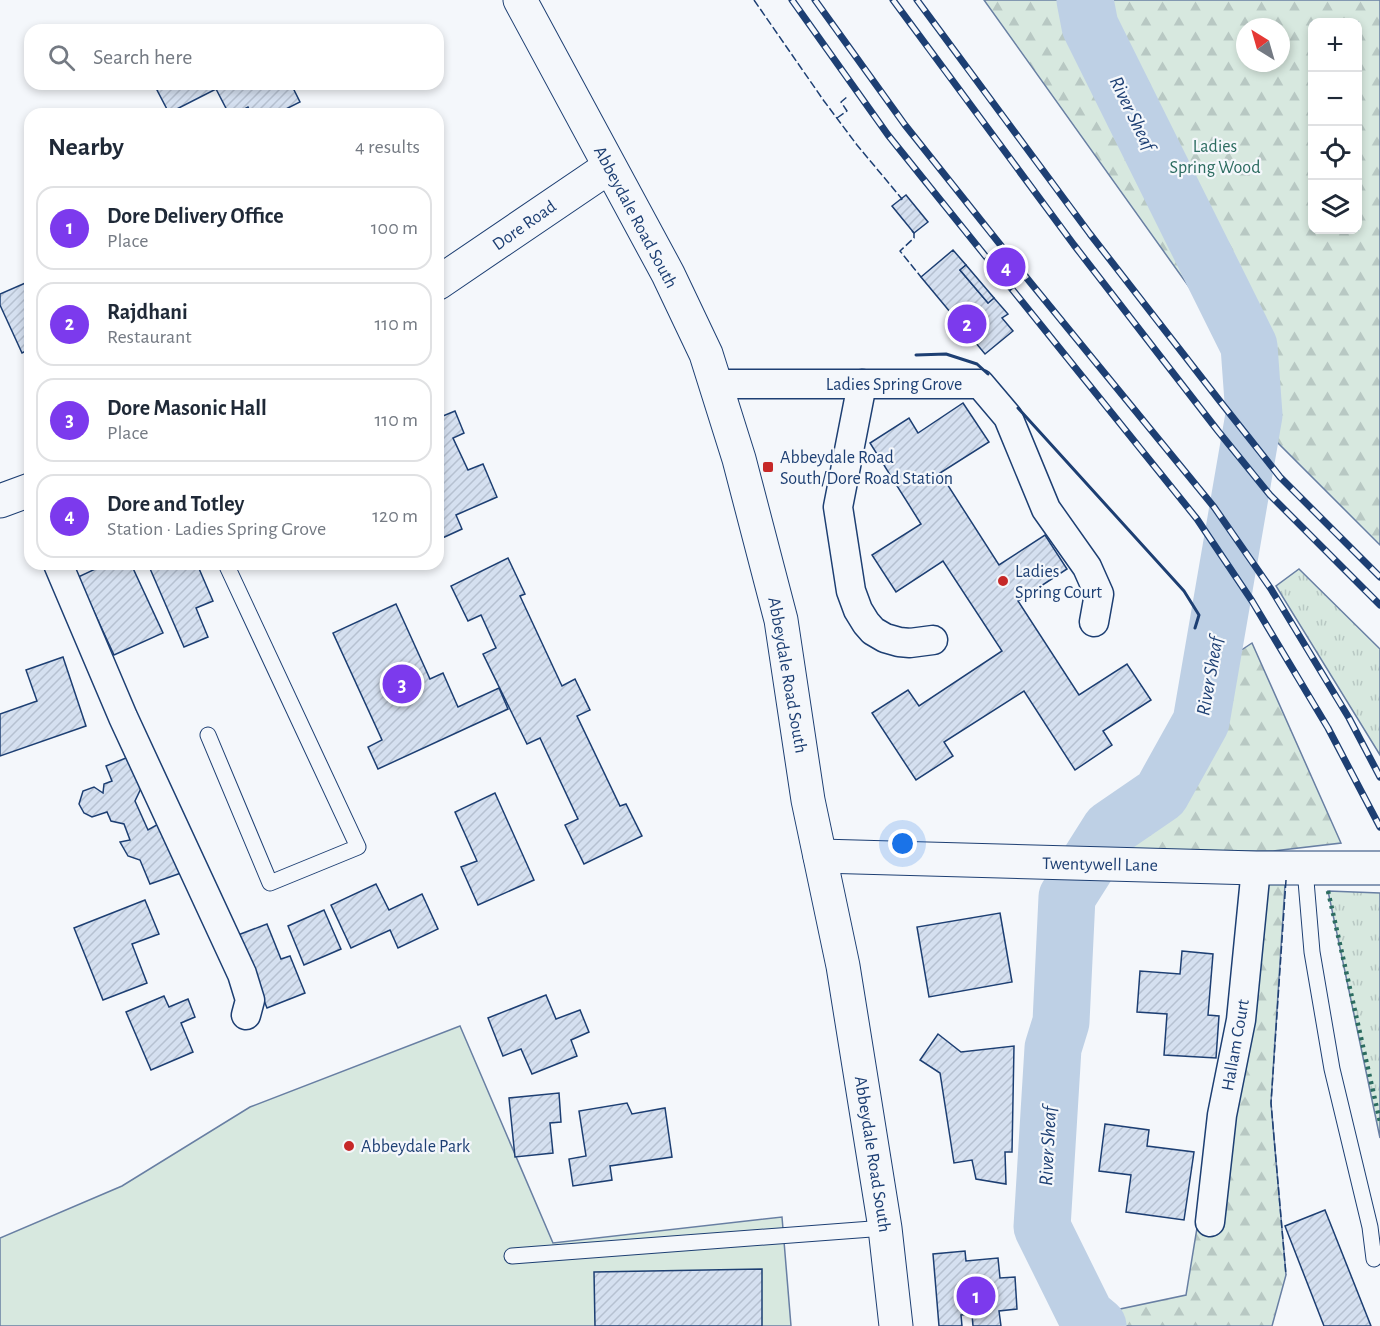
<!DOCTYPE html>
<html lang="en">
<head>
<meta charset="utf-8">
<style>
	body { margin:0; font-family:"Alegreya Sans",sans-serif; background:#f2f2f3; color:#1f2937 }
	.controls { position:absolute; right:18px; top:18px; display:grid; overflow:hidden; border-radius:12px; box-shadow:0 3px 9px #0003 }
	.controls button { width:54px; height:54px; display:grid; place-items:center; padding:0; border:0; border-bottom:2px solid #e0e1e3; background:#fff; color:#1f2937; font:30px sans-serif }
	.compass { position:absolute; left:1236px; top:18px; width:54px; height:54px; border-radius:50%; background:#fff; box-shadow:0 3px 9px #0003; rotate:323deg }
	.you { position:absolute; left:903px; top:844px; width:21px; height:21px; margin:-15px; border:4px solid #fff; border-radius:50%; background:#1a73e8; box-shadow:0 0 0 9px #1a73e833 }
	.badge { display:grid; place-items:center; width:39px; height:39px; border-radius:50%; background:#7c3aed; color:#fff; font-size:20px; font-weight:700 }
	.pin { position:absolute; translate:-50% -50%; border:3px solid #fff; box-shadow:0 2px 6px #0006 }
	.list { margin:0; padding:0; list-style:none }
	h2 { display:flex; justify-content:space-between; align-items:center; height:78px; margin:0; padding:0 24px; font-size:26px }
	h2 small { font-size:20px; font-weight:400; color:#747a83 }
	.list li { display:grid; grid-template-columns:39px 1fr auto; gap:18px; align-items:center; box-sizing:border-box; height:84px; margin:0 12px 12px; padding:0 12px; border:2px solid #e0e1e3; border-radius:18px }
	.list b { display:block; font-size:22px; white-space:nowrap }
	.list p { margin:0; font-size:20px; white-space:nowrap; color:#747a83 }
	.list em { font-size:20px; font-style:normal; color:#747a83 }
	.icon { flex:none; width:33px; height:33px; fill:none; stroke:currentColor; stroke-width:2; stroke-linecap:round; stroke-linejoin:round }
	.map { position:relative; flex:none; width:1380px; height:1326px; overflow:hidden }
	.search { position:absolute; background:#fff; box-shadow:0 3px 9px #0003; left:24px; top:24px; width:420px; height:66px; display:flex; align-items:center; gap:15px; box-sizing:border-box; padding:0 21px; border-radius:18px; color:#747a83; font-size:22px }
	.panel { position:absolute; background:#fff; box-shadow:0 3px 9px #0003; left:24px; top:108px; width:420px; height:462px; border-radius:18px }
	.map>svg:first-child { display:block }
</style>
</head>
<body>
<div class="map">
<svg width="1380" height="1326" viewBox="0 0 1380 1326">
	<defs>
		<pattern id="grass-tufts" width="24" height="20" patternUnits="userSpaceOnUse" patternTransform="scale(1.5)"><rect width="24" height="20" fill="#d7e8df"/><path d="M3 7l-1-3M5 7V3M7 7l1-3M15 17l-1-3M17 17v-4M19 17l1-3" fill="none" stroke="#b8c8c3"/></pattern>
		<pattern id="forest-firs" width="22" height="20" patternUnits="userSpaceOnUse" patternTransform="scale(1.5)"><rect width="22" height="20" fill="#d7e8df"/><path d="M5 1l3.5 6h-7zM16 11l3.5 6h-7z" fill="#b8c8c3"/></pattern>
		<pattern id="building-hatch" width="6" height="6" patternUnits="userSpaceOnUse" patternTransform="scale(1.5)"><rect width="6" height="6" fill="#d5e0f0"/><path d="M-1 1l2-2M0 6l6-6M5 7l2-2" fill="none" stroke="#b6c1d1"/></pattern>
	</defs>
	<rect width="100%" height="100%" fill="#f4f7fb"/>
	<g fill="url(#grass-tufts)" stroke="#687fa3" stroke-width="1.5">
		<polygon points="1299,569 1380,649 1380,755 1276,586"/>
		<polygon points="1328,891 1380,893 1380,1138"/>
	</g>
	<g fill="url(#forest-firs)" stroke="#687fa3" stroke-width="1.5" fill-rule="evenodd">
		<path d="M984,0h396v545l-108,-108 -60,-118zM1312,22h46v208h-46zM1245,27h36v36h-36z"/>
		<polygon points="1252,643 1341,843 1273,851 1112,852 1110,829 1161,794 1201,722 1210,671"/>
		<polygon points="1256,868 1286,869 1271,1103 1286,1275 1272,1326 1098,1326 1087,1316 1186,1295"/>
	</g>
	<polygon fill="#d7e8df" stroke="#687fa3" stroke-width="1.5" points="460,1026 553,1243 782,1217 791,1326 0,1326 0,1238 122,1186 250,1107"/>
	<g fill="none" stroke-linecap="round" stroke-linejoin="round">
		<polyline stroke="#bed0e5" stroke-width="57" points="1085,0 1090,26 1249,346 1254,415 1201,722 1161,794 1110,829 1067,897 1061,1022 1053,1048 1042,1227 1086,1316 1098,1326"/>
	</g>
	<g fill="url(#building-hatch)" stroke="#1d3f73" stroke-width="1.5">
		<polygon points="169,84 291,84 300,102 276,114 251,114 248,107 235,114 229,114 216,89 169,113 157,90"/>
		<polygon points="906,195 928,222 914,233 892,206"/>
		<polygon points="953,250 966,265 960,270 988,303 994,298 1008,314 1002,318 1013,331 985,354 921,277"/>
		<polygon points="966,265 994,298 988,303 960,270"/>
		<polygon points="30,281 30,349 22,353 0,305 0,294"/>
		<polygon points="963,403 989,442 940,473 999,565 1045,535 1067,569 1018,601 1079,695 1127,664 1151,700 1103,731 1112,745 1075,770 1024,691 944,742 953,756 916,780 872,713 908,690 919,706 1002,651 943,561 896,592 872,555 921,524 870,443 909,418 918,433"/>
		<polygon points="455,411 464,433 453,438 468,470 483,464 497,497 456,515 462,529 438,540 438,418"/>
		<polygon points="508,558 525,594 520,596 562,686 575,679 590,710 577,716 620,806 626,804 642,836 584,864 565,825 578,819 540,738 527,744 483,654 496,648 481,615 468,621 451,586"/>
		<polygon points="106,564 131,564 163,633 114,655 78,577"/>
		<polygon points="148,564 197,564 213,601 196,608 208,637 184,647"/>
		<polygon points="396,604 430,679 443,673 458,707 499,688 508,709 378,769 368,747 382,740 333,633"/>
		<polygon points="63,657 86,726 0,756 0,714 37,701 26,670"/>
		<polygon points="131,756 144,782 135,801 148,830 160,823 181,873 150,884 140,860 128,856 120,842 130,840 124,824 111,821 107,812 92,817 84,813 79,804 83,791 94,787 103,793 104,784 112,781 106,766"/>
		<polygon points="495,793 534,880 478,905 461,867 477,861 455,812"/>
		<polygon points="376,884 389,910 422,894 438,929 398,948 390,930 351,948 331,905"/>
		<polygon points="145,900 159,934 132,944 147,983 103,1000 74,928"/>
		<polygon points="324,910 341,949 304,965 288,926"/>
		<polygon points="1000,913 1012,982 929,997 917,927"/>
		<polygon points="267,924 281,959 290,956 305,993 267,1008 238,935"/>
		<polygon points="1182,951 1213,954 1208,1015 1219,1016 1216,1058 1164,1055 1167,1014 1137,1012 1140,971 1180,974"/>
		<polygon points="546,995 556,1019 580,1010 589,1032 571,1040 577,1056 532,1074 521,1049 503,1056 488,1018"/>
		<polygon points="164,996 169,1007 188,999 195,1017 181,1023 193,1052 151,1070 126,1012"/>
		<polygon points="938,1034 961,1052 1014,1046 1012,1152 1005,1152 1006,1184 976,1179 972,1160 954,1163 940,1073 920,1060"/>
		<polygon points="559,1093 561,1122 550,1123 553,1153 515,1157 509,1098"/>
		<polygon points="627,1103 632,1114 665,1108 672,1157 610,1166 612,1180 573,1186 569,1159 586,1156 579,1111"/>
		<polygon points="1105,1124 1149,1130 1147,1146 1194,1152 1184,1220 1126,1212 1131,1175 1099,1171"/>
		<polygon points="1325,1210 1371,1326 1324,1326 1285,1226"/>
		<polygon points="965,1251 966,1261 998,1258 1000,1278 1015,1277 1017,1309 999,1311 1001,1326 973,1326 972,1314 961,1315 962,1326 939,1326 933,1254"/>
		<polygon points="762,1269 762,1326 595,1326 594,1272"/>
	</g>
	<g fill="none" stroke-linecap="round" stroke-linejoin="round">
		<g stroke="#1d3f73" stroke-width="17">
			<g id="service">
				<polyline points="208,735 270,883 358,847 226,564"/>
				<polyline points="1305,869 1312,952 1332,1069 1370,1227 1374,1259"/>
				<polyline points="512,1256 885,1228"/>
			</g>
		</g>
		<g stroke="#1d3f73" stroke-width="31">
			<g id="minor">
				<polyline points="716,384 980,384 1008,417 1046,509 1087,567 1099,594 1094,622"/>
				<polyline points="862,384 838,507 851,591 858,610 866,623 873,631 885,638 899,642 910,643 933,640"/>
				<polyline points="58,564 123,717 242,974 250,1000 246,1015"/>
				<polyline points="1210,1222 1222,1115 1241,1020 1256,868"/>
			</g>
		</g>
		<g stroke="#1d3f73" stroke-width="35">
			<g id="tertiary">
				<polyline points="438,283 609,167"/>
				<polyline points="0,501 30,490"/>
				<polyline points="820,856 1256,868 1380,868"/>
			</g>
		</g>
		<g stroke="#1d3f73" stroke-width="35">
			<polyline id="primary" points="520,0 668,274 706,354 739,459 781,620 808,800 843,966 885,1228 896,1326"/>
		</g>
		<use href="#service" stroke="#f4f7fb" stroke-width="15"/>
		<use href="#minor" stroke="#f4f7fb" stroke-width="28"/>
		<use href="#tertiary" stroke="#f4f7fb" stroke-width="33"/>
		<use href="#primary" stroke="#f4f7fb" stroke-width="33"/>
		<g stroke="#1d3f73" stroke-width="7">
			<g id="rail">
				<polyline points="792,0 888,135 1197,519 1252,601 1328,728 1380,827"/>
				<polyline points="815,0 905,125 1030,282 1214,507 1271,589 1349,718 1380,777"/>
				<polyline points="893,0 1074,245 1218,431 1270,495 1380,605"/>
				<polyline points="917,0 1090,234 1219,400 1280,477 1380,577"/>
			</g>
		</g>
		<use href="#rail" stroke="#f4f7fb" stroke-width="4.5" stroke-dasharray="14" stroke-linecap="butt"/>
		<polyline stroke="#2c6c60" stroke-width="4.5" stroke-dasharray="3 4.5" stroke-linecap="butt" points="1328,891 1380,1122"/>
		<g stroke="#1d3f73" stroke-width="1.5" stroke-dasharray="8 3" stroke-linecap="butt">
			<polyline points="754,0 824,101 857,145 902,199 900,200"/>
			<polyline points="837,118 847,111 841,102 847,97"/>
			<polyline points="912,231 914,233 914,238 900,251 921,277"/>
			<polyline points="1286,880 1271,1103 1286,1275"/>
		</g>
		<g stroke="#1d3f73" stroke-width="3">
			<polyline points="916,355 946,354 977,364 988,374"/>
			<polyline points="1018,408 1184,591 1199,615 1195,628"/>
		</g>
	</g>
	<g fill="#c62828" stroke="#f4f7fb" stroke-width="2">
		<rect x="762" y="461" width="12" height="12" rx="3"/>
		<circle cx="1003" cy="581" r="6"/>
		<circle cx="349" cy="1146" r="6"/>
	</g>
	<g text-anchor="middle" stroke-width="4.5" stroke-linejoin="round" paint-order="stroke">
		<g font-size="18" fill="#2c6c60" stroke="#f4f7fb">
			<text x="1215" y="152">Ladies<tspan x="1215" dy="21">Spring Wood</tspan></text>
		</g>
		<g font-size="18" fill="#1d3f73" stroke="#f4f7fb">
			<text transform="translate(636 217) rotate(62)" y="6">Abbeydale Road South</text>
			<text transform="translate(524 225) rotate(-35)" y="6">Dore Road</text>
			<text x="894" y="390">Ladies Spring Grove</text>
			<text transform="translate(788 675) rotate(80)" y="6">Abbeydale Road South</text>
			<text transform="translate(1100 864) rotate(1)" y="6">Twentywell Lane</text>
			<text transform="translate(1235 1045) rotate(-80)" y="6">Hallam Court</text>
			<text transform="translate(873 1154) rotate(81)" y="6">Abbeydale Road South</text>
		</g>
		<g font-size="18" fill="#1d3f73" stroke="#f4f7fb" text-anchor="start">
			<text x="780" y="463">Abbeydale Road<tspan x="780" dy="21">South/Dore Road Station</tspan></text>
			<text x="1015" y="577">Ladies<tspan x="1015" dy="21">Spring Court</tspan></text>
			<text x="361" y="1152">Abbeydale Park</text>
		</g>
		<g font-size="20" font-style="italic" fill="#1d3f73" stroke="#f4f7fb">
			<text transform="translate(1133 113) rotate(64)" y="7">River Sheaf</text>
			<text transform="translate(1209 676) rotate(-80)" y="7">River Sheaf</text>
			<text transform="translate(1047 1146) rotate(-87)" y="7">River Sheaf</text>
		</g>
	</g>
</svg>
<div class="controls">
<button>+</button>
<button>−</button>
<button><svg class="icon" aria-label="locate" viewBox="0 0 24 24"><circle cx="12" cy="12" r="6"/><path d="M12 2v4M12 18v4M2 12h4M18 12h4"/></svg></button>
<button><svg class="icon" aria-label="layers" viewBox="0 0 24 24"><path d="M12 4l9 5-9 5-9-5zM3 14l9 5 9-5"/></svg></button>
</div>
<svg class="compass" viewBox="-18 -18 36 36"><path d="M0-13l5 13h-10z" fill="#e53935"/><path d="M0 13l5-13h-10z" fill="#747a83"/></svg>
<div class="you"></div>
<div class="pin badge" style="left:976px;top:1296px">1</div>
<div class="pin badge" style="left:967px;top:324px">2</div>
<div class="pin badge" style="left:402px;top:684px">3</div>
<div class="pin badge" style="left:1006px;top:267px">4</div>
<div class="search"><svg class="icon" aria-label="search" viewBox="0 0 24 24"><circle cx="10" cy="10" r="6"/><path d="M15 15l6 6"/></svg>Search here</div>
<section class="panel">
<h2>Nearby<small>4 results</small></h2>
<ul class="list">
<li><span class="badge">1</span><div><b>Dore Delivery Office</b><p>Place</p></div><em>100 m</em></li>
<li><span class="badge">2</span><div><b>Rajdhani</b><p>Restaurant</p></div><em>110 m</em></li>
<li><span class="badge">3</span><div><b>Dore Masonic Hall</b><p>Place</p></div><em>110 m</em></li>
<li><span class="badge">4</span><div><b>Dore and Totley</b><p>Station · Ladies Spring Grove</p></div><em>120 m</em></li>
</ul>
</section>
</div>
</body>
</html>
